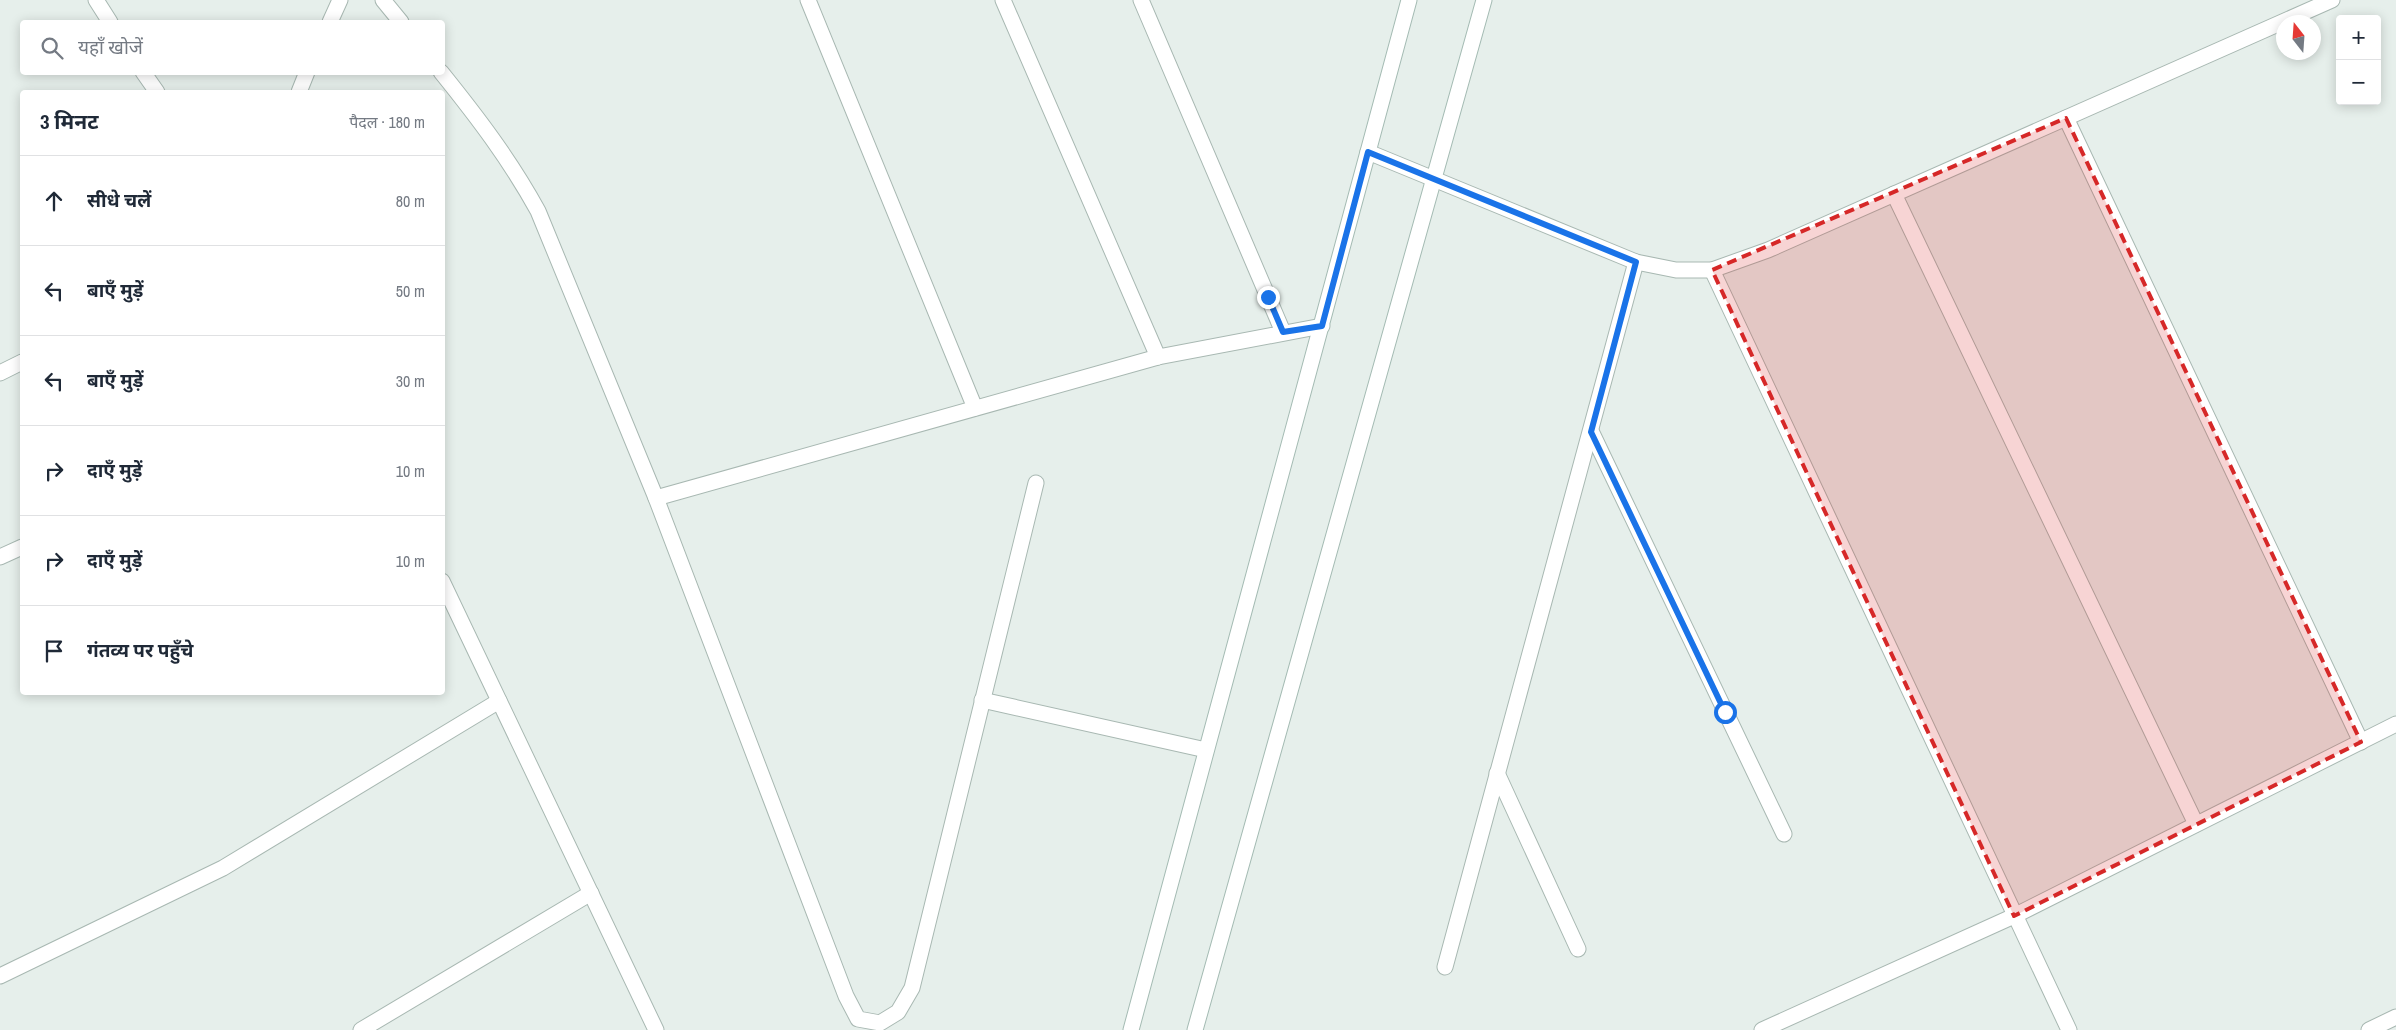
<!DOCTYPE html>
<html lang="hi">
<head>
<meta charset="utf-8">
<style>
	body { margin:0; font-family:"Archivo Narrow","Noto Sans Devanagari",sans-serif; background:#f6f6f7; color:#1f2937 }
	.controls { position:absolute; right:15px; top:15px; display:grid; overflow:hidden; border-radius:5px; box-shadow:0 2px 12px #0003 }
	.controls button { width:45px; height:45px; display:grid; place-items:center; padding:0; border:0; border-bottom:1px solid #e0e1e3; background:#fff; color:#1f2937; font:25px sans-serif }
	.compass { position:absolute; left:2276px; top:15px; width:45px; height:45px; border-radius:50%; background:#fff; box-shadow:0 2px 12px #0003; rotate:343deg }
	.stop { position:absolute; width:15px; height:15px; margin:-11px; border:4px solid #1a73e8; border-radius:50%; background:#fff }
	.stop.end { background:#1a73e8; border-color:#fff; box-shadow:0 1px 5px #0008 }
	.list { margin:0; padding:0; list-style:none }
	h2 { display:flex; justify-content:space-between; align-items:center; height:65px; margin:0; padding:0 20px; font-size:21px }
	h2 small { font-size:16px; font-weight:400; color:#747a83 }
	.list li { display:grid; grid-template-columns:32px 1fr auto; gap:15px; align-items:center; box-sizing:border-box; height:90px; padding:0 20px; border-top:1px solid #e0e1e3 }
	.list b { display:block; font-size:19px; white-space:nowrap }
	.list em { font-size:16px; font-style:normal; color:#747a83 }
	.icon { flex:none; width:28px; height:28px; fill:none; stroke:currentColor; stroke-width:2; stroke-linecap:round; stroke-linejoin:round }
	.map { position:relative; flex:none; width:2396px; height:1030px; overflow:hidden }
	.search { position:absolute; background:#fff; box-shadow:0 2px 12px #0003; left:20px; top:20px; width:425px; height:55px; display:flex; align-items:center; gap:12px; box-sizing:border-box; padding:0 18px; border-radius:5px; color:#747a83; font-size:19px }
	.panel { position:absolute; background:#fff; box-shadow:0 2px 12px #0003; left:20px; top:90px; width:425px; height:605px; border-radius:5px }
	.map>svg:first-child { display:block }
</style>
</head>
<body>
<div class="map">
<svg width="2396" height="1030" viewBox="0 0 2396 1030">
	<rect width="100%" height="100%" fill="#e6efeb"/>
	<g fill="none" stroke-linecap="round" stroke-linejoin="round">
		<g stroke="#a8b8b2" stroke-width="17">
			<g id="street">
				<polyline points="96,0 110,22"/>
				<polyline points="383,0 401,22"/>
				<polyline points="808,0 975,408"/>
				<polyline points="1003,0 1158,357"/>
				<polyline points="1141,0 1283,332"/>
				<polyline points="330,22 340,0"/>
				<polyline points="143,72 157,92"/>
				<path d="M441,72c37,46 69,88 97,139l118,287 190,498 12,23 22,4 18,-11 14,-24 124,-505"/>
				<polyline points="299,92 307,72"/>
				<polyline points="2066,118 2361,742"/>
				<polyline points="1368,152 1636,262 1676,270 1712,270 1768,250 2332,0"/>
				<polyline points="1894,194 2196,824"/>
				<polyline points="1712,270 2069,1030"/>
				<polyline points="0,373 22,362"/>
				<polyline points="1591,431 1784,834"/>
				<polyline points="656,498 1158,357 1322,326"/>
				<polyline points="0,557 22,547"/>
				<polyline points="442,581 656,1030"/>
				<polyline points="982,700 1206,750"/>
				<polyline points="1497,773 1578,949"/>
				<polyline points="1445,967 1636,262"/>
				<polyline points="0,976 223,868 499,701"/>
				<polyline points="361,1030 591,893"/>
				<polyline points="1762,1030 2014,916 2396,724"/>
				<polyline points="2369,1030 2396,1017"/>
			</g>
		</g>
		<g stroke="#a4bbb3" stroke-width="17">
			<g id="secondary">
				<polyline points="1131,1030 1409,0"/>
				<polyline points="1195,1030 1484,0"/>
			</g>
		</g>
		<use href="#street" stroke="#fff" stroke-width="15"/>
		<use href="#secondary" stroke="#fff" stroke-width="15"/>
	</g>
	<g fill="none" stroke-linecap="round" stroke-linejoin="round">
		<polyline stroke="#1a73e8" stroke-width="6" points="1268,297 1283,332 1322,326 1368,152 1636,262 1591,432 1725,712"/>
	</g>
	<path fill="#d62828" fill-opacity="0.2" stroke="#d62828" stroke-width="4" stroke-dasharray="10 6" stroke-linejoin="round" d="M2066,118l295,624 -347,174 -302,-646z"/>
</svg>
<div class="controls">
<button>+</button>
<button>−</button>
</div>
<svg class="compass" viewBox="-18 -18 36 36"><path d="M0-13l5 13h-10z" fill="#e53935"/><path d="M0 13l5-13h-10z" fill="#747a83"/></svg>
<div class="stop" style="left:1725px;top:712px"></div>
<div class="stop end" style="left:1268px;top:297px"></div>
<div class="search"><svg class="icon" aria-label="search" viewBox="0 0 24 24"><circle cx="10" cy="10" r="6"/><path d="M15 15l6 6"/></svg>यहाँ खोजें</div>
<section class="panel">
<h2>3 मिनट<small>पैदल · 180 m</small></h2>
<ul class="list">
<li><svg class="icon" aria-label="ahead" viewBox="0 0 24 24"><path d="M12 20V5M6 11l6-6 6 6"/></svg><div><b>सीधे चलें</b></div><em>80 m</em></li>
<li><svg class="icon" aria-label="left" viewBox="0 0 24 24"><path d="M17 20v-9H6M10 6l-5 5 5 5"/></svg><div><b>बाएँ मुड़ें</b></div><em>50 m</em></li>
<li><svg class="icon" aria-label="left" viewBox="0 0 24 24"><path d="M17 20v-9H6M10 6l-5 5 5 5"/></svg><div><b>बाएँ मुड़ें</b></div><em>30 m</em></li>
<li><svg class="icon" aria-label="right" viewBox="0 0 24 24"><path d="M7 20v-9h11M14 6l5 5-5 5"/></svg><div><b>दाएँ मुड़ें</b></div><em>10 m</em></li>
<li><svg class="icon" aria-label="right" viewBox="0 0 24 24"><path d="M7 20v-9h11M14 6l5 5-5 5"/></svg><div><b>दाएँ मुड़ें</b></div><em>10 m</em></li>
<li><svg class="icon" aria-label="arrive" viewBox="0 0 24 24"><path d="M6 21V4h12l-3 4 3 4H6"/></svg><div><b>गंतव्य पर पहुँचे</b></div></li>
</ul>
</section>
</div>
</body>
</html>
